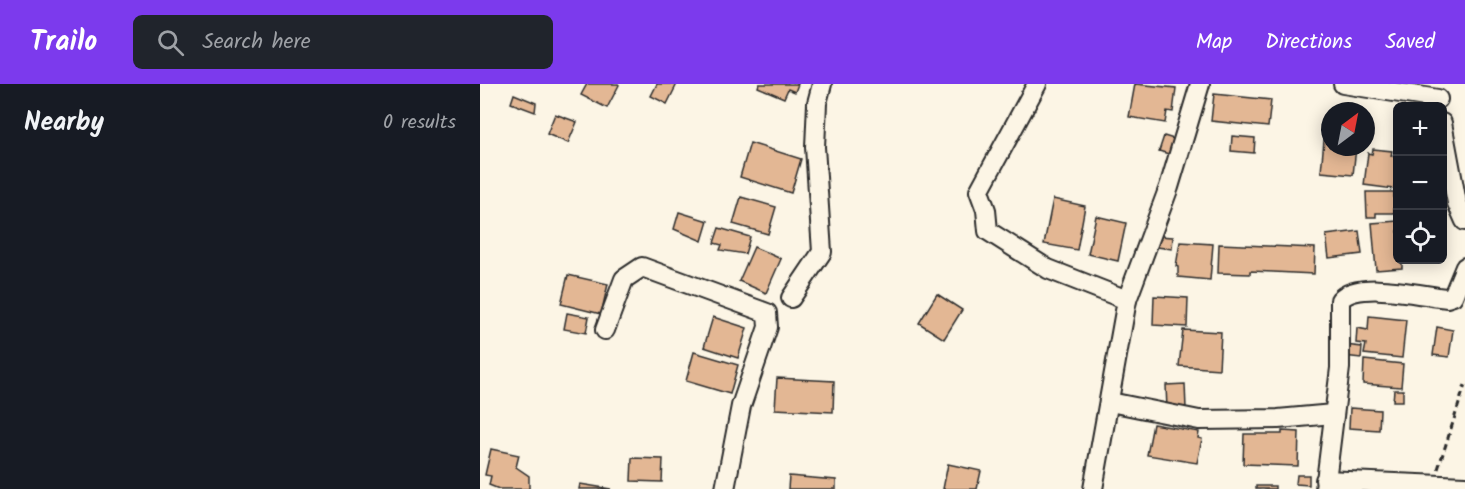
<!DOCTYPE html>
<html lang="en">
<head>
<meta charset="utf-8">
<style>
	body { margin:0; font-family:Kalam,sans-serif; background:#20242c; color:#f1f3f6 }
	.controls { position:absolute; right:18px; top:18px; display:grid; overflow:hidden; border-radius:9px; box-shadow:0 3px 15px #0003 }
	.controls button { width:54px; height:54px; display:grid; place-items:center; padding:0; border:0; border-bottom:2px solid #363941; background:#171b24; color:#f1f3f6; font:30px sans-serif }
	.compass { position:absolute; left:841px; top:18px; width:54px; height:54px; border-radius:50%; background:#171b24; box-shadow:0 3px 15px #0003; rotate:32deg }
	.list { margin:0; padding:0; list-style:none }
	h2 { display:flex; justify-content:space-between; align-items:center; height:78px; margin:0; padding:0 24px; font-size:26px }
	h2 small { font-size:20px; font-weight:400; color:#9ea1a6 }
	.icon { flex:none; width:33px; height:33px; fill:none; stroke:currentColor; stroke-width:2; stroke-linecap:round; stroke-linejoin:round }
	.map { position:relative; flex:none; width:985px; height:405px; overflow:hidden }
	header { display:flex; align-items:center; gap:36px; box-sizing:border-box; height:84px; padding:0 30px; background:#7c3aed; color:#fff }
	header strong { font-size:28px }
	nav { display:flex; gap:33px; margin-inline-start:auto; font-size:21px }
	.search { width:420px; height:54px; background:#20242c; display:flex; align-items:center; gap:15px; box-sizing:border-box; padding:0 21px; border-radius:9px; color:#9ea1a6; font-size:22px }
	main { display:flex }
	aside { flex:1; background:#171b24 }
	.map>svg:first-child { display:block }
</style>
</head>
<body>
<header>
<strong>Trailo</strong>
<div class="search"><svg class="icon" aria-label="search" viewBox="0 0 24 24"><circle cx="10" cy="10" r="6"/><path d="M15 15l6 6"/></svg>Search here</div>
<nav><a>Map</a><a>Directions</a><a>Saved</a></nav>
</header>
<main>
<aside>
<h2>Nearby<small>0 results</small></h2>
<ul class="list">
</ul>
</aside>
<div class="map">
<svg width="985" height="405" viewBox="0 0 985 405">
	<rect width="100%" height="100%" fill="#fcf5e5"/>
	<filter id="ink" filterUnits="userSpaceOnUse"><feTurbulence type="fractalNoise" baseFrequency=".0167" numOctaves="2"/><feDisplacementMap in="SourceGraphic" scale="12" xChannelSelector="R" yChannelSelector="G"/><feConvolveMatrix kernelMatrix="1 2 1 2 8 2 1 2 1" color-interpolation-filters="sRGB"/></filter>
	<g filter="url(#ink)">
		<g fill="#e3b794" stroke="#2b2b2b" stroke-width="1.5">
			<polygon points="107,0 138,0 139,1 127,24 101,11"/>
			<polygon points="177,0 197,0 187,20 171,12"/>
			<polygon points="279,0 318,0 315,8 308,5 304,14 278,3"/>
			<polygon points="655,0 696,4 693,28 687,27 685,39 649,33"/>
			<polygon points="34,10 56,19 55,28 31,19"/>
			<polygon points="734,10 791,16 788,43 731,37"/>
			<polygon points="75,30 97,38 88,59 67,50"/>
			<polygon points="684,52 697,56 692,71 679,67"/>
			<polygon points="752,52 775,54 774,69 751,67"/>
			<polygon points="844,56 850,57 850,63 876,63 873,91 841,88"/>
			<polygon points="270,59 321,75 311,109 260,93"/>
			<polygon points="893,65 912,67 911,72 918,73 914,105 884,101 888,69 892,70"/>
			<polygon points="886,108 914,108 914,129 896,129 896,133 887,133"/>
			<polygon points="261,113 296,123 288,150 253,140"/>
			<polygon points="573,115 605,122 597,166 564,160"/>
			<polygon points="199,128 228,137 222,157 194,145"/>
			<polygon points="616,132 646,139 638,177 608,170"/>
			<polygon points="918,137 918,176 922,176 922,184 896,186 892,139"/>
			<polygon points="239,144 270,153 265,170 240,166 242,161 234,159"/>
			<polygon points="879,147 882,170 849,174 846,151"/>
			<polygon points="678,152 693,153 692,165 677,163"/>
			<polygon points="700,158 733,160 730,196 698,193 698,183 696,182"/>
			<polygon points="739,160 835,164 834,190 770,187 770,190 738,189"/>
			<polygon points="274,163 301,175 286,209 259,197"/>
			<polygon points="88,191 128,200 121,230 81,220"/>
			<polygon points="457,210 482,226 464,255 439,239"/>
			<polygon points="674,212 708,214 707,243 673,241"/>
			<polygon points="87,229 109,233 106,249 84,245"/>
			<polygon points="889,232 926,236 922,274 884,270 886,260 876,259 877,244 888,246"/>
			<polygon points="233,233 267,244 258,274 224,263"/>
			<polygon points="957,243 973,246 969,273 953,271"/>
			<polygon points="703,246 741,248 739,285 699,282"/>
			<polygon points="865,261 882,263 881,274 864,272"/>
			<polygon points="214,268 258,281 250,310 206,297"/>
			<polygon points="884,276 923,280 921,303 883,300"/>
			<polygon points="297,294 354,297 353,328 295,325"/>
			<polygon points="705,300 706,325 687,325 686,301"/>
			<polygon points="914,306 923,306 923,317 913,317"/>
			<polygon points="870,324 900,326 899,346 869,344"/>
			<polygon points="673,340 719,348 718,354 722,355 717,379 667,371"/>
			<polygon points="802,347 819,348 818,382 763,380 764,350 802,350"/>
			<polygon points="11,365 39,371 36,383 49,392 49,405 19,405 9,401 11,392 5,391"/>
			<polygon points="152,374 183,375 182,398 151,397"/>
			<polygon points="468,380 501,387 497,405 463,405"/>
			<polygon points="817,391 829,391 829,401 816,400"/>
			<polygon points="309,392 356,396 356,405 308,405"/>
			<polygon points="100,400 131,405 99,405"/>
			<rect x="776" y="402" width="19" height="3"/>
		</g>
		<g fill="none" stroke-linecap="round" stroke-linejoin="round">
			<g stroke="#2b2b2b" stroke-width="22">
				<g id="street">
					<polyline points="557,0 499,107 506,126 508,147 568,185 647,216"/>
					<polyline points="863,0 958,15"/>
					<polyline points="962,39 977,119 985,137"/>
					<polyline points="311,214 342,168 335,63 337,19 342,0"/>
					<polyline points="125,246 144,195 162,183 287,229 288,243 261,322 245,405"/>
					<polyline points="630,318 719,336 798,335 853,330"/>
					<polyline points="845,396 985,402"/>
					<polyline points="613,405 647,216 689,103 720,0"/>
					<path d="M845,405l15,-121v-68c18,-21 83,-4 107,-2l6,-2 12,-29"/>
				</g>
			</g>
			<polyline stroke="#2b2b2b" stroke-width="3" stroke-dasharray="6 4.5" stroke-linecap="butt" points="958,385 985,301"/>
			<use href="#street" stroke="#fcf5e5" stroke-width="18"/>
		</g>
	</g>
</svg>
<div class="controls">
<button>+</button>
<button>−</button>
<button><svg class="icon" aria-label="locate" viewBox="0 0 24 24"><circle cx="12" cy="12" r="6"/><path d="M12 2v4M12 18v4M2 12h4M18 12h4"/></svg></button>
</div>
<svg class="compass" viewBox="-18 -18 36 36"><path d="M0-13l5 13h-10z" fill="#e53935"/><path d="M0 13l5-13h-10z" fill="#9ea1a6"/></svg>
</div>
</main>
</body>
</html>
